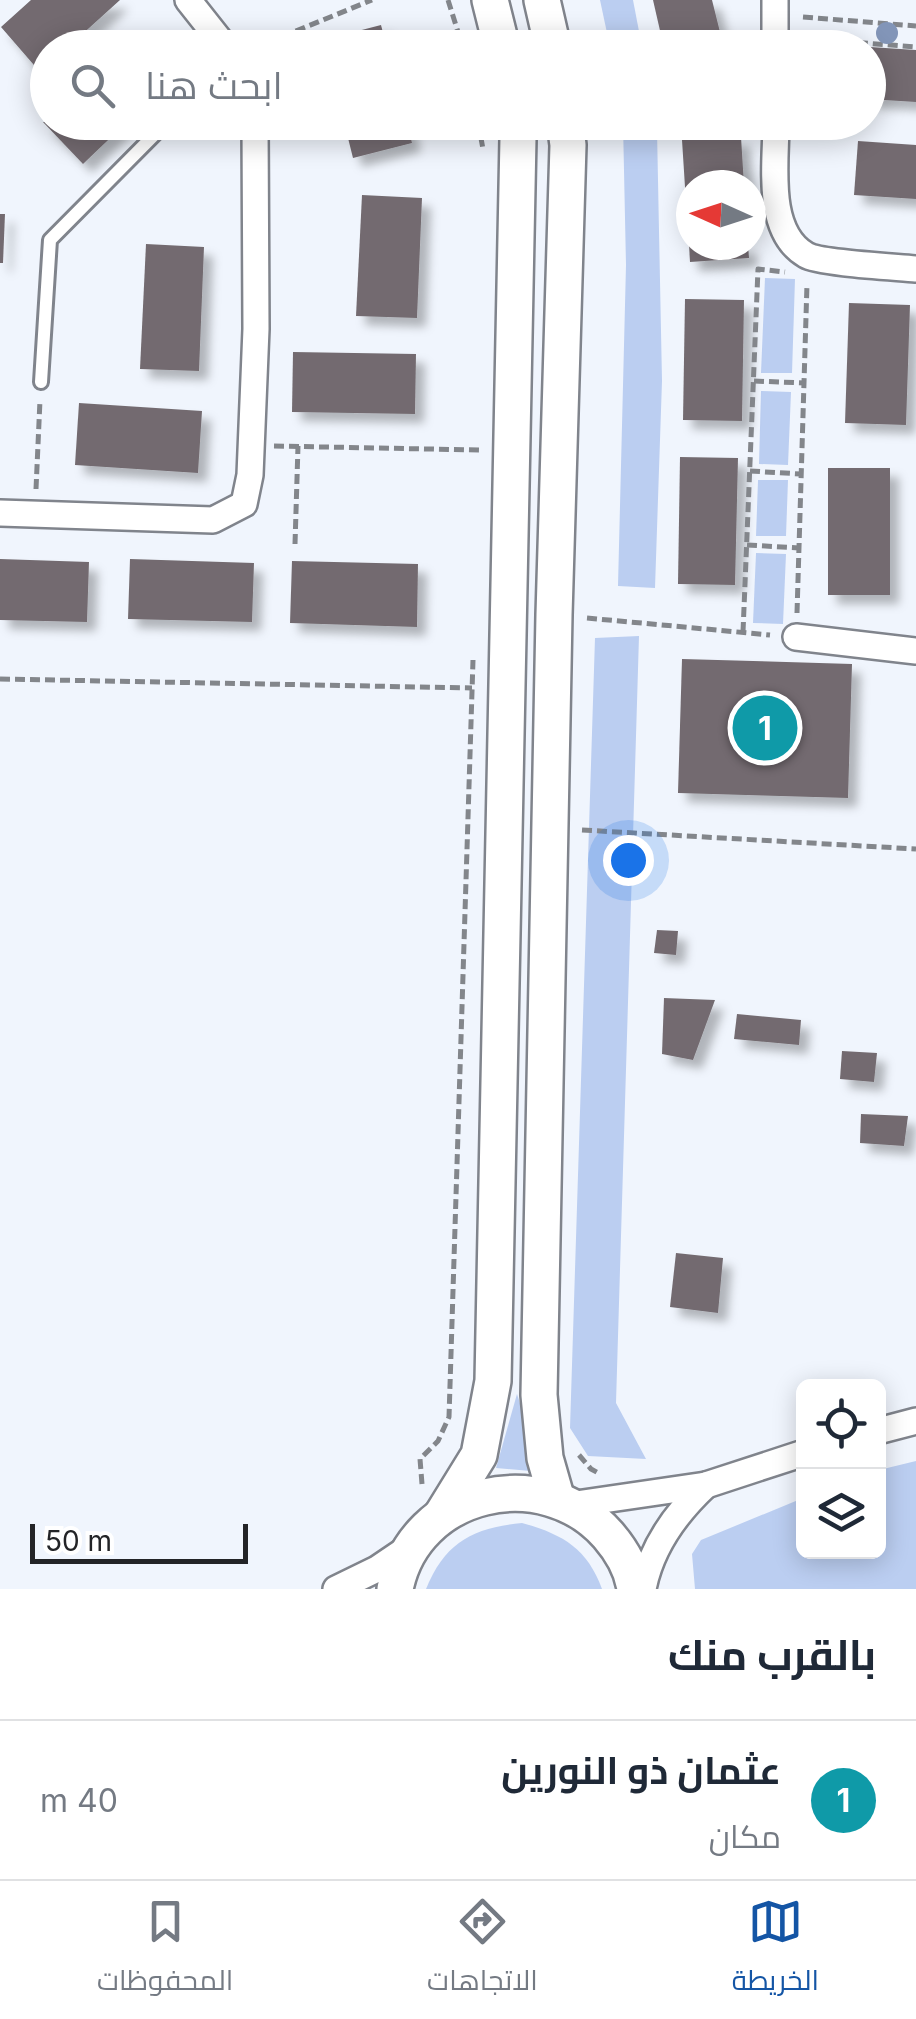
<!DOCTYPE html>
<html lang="ar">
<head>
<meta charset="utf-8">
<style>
	body { margin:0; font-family:Inter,Cairo,sans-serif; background:#f6f6f7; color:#1f2937; direction:rtl }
	.controls { position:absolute; right:30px; bottom:30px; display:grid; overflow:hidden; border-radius:15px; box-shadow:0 5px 25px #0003 }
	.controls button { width:90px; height:90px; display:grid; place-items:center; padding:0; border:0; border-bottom:2px solid #e0e1e3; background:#fff; color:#1f2937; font:50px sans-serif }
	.compass { position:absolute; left:676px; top:170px; width:90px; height:90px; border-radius:50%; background:#fff; box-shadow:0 5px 25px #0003; rotate:273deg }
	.scale { position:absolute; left:30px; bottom:25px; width:218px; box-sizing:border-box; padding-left:10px; border:5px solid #232427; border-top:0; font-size:28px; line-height:35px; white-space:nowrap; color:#232427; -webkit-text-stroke:8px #fff; paint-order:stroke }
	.you { position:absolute; left:628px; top:860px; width:35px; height:35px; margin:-25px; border:8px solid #fff; border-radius:50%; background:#1a73e8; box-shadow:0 0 0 15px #1a73e833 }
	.badge { display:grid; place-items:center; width:65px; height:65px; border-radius:50%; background:#1455a5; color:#fff; font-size:32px; font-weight:700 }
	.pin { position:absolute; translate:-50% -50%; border:5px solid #fff; box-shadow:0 2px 10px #0006 }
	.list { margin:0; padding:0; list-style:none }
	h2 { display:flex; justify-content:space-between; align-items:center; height:130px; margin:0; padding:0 40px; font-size:42px }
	h2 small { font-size:32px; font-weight:400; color:#747a83 }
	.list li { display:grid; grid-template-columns:65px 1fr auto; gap:30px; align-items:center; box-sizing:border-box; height:160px; padding:0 40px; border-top:2px solid #e0e1e3 }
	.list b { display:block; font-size:38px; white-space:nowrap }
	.list p { margin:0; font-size:32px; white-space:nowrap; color:#747a83 }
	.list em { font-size:32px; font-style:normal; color:#747a83 }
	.icon { flex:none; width:55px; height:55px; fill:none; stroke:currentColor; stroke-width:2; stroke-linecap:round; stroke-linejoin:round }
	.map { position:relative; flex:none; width:916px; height:1589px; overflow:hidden; direction:ltr }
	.search { position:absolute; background:#fff; box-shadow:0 5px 25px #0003; left:30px; right:30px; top:30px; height:110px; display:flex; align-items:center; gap:25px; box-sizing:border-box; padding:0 35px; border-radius:55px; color:#747a83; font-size:38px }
	.sheet { height:290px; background:#fff }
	nav { display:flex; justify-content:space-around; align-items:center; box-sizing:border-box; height:140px; border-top:2px solid #e0e1e3; background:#fff; font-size:28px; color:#747a83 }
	nav a { display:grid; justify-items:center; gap:5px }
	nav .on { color:#1455a5 }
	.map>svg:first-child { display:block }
</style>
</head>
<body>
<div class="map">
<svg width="916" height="1589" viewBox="0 0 916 1589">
	<defs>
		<filter id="shadow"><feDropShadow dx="9" dy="9" stdDeviation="5" flood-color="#0004"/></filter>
	</defs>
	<rect width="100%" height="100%" fill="#f0f5fd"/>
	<g fill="#bbcef1">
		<polygon points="600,0 633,0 642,47 610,47"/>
		<polygon points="623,123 656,123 657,130 662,381 655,588 618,586 626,265"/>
		<polygon points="765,278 795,279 792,373 761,373"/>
		<polygon points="761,391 791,392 788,465 759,464"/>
		<polygon points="758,480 788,480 786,536 756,536"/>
		<polygon points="756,553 786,554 783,624 753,623"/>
		<polygon points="639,636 616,1403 646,1459 588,1456 570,1428 595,638"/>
		<polygon points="517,1394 542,1472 496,1468"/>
		<polygon points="916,1461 916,1589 695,1589 692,1554 701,1540 803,1498 804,1552 878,1552 879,1470"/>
		<path d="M522,1523c40,11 65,25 80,66h-176c19,-47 47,-61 96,-66z"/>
	</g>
	<g fill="#736b70" filter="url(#shadow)">
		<polygon points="31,0 120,0 67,48 48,48 48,65 40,72 1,27"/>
		<polygon points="653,0 712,0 724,48 664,48"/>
		<polygon points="381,25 387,48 325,48 323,40"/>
		<polygon points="870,47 916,50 916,102 868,99"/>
		<polygon points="43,122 127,122 83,164"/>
		<polygon points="344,122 407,122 412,143 353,158"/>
		<polygon points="741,137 744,185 691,185 691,234 688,234 682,140"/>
		<polygon points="858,141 916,145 916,199 854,195"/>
		<polygon points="362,195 422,198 417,318 356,316"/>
		<polygon points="0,214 5,214 3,263 0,263"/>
		<polygon points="146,244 204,247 199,371 140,369"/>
		<polygon points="689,245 748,245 749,258 690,262"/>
		<polygon points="685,299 744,300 742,421 683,420"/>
		<polygon points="849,303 910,305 906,425 845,423"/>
		<polygon points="293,352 416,354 415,414 292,412"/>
		<polygon points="79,403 202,411 198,473 75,465"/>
		<polygon points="680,457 738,458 735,585 678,584"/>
		<rect x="828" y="468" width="62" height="127"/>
		<polygon points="0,559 89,562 87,622 0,620"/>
		<polygon points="130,559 254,563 252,622 128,619"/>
		<polygon points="292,561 418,564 417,627 290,623"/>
		<polygon points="682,659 852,664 848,798 678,793"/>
		<polygon points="657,930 678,931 676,955 654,953"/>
		<polygon points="664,998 715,1000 693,1060 662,1054"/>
		<polygon points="737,1014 801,1020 799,1045 734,1039"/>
		<polygon points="842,1051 877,1053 874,1082 840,1079"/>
		<polygon points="861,1114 908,1116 904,1146 860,1143"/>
		<polygon points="676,1253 723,1258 718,1313 670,1307"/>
	</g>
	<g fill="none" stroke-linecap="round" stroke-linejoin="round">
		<g stroke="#80848c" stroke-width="18">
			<polyline id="lane" points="41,382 50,240 167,122"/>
		</g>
		<g stroke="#80848c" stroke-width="30">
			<g id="street">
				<polyline points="188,0 226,48"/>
				<polyline points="775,0 775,48"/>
				<path d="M776,122c0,41 -11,109 30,133 13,8 90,12 110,14"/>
				<polyline points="0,513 213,520 244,504 250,475 256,329 255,122"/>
				<polyline points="796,637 916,651"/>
				<polyline points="878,1431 916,1421"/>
				<polyline points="569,1505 706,1485 804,1453"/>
				<polyline points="336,1589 377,1569 411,1546"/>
				<path d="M643,1589c8,-42 32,-75 63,-104"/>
			</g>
		</g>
		<g stroke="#80848c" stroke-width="40">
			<g id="secondary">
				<polyline points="490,0 502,48"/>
				<polyline points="542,0 553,48"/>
				<polyline points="557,1500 545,1458 539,1395 554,615 568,145 565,122"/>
				<polyline points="442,1515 479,1455 493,1381 518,138 515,122"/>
				<path d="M395,1589c19,-99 148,-128 213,-54 13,15 24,33 27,54"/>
			</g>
		</g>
		<g stroke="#83868b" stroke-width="5" stroke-dasharray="10 5" stroke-linecap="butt">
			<polyline points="448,0 463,48"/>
			<polyline points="803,17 916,26"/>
			<polyline points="798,38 916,47"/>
			<polyline points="254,48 372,0"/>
			<polyline points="478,122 483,149"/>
			<polyline points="754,381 804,383"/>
			<polyline points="274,446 479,450"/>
			<polyline points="750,471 801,474"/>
			<polyline points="36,489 40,400"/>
			<polyline points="295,544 298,446"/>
			<polyline points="747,545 799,548"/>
			<polyline points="797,613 807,284"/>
			<polyline points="587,618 770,635"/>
			<polyline points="743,632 758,269 785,272"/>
			<polyline points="0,679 472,688"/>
			<polyline points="582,830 916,849"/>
			<polyline points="579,1455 591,1469 600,1474"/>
			<polyline points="422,1484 420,1459 438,1441 449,1417 473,660"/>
		</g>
		<use href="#lane" stroke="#fff" stroke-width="12"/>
		<use href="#street" stroke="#fff" stroke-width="25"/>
		<use href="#secondary" stroke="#fff" stroke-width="35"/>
	</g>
	<circle fill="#8295b8" cx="887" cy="33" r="11"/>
</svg>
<div class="controls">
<button><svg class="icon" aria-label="locate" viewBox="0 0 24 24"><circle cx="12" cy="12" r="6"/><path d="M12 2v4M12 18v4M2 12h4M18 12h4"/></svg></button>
<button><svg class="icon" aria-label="layers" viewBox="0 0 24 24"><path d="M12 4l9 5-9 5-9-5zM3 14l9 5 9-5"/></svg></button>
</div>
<svg class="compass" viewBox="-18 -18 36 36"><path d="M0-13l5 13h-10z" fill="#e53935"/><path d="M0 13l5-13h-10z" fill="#747a83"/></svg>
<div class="scale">50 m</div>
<div class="you"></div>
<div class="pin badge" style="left:765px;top:728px;background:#0f9aa8">1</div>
<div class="search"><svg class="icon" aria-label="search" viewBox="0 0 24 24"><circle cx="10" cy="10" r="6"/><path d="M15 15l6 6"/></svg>ابحث هنا</div>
</div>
<section class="sheet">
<h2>بالقرب منك<small></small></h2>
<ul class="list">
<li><span class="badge" style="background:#0f9aa8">1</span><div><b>عثمان ذو النورين</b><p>مكان</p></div><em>40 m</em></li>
</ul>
</section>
<nav>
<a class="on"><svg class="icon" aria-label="map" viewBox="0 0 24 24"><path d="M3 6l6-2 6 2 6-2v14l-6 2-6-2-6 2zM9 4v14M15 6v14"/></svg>الخريطة</a>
<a><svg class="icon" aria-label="directions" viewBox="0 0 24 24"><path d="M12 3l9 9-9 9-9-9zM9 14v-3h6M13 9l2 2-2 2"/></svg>الاتجاهات</a>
<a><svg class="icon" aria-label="saved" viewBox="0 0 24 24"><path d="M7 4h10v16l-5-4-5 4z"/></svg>المحفوظات</a>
</nav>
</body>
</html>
